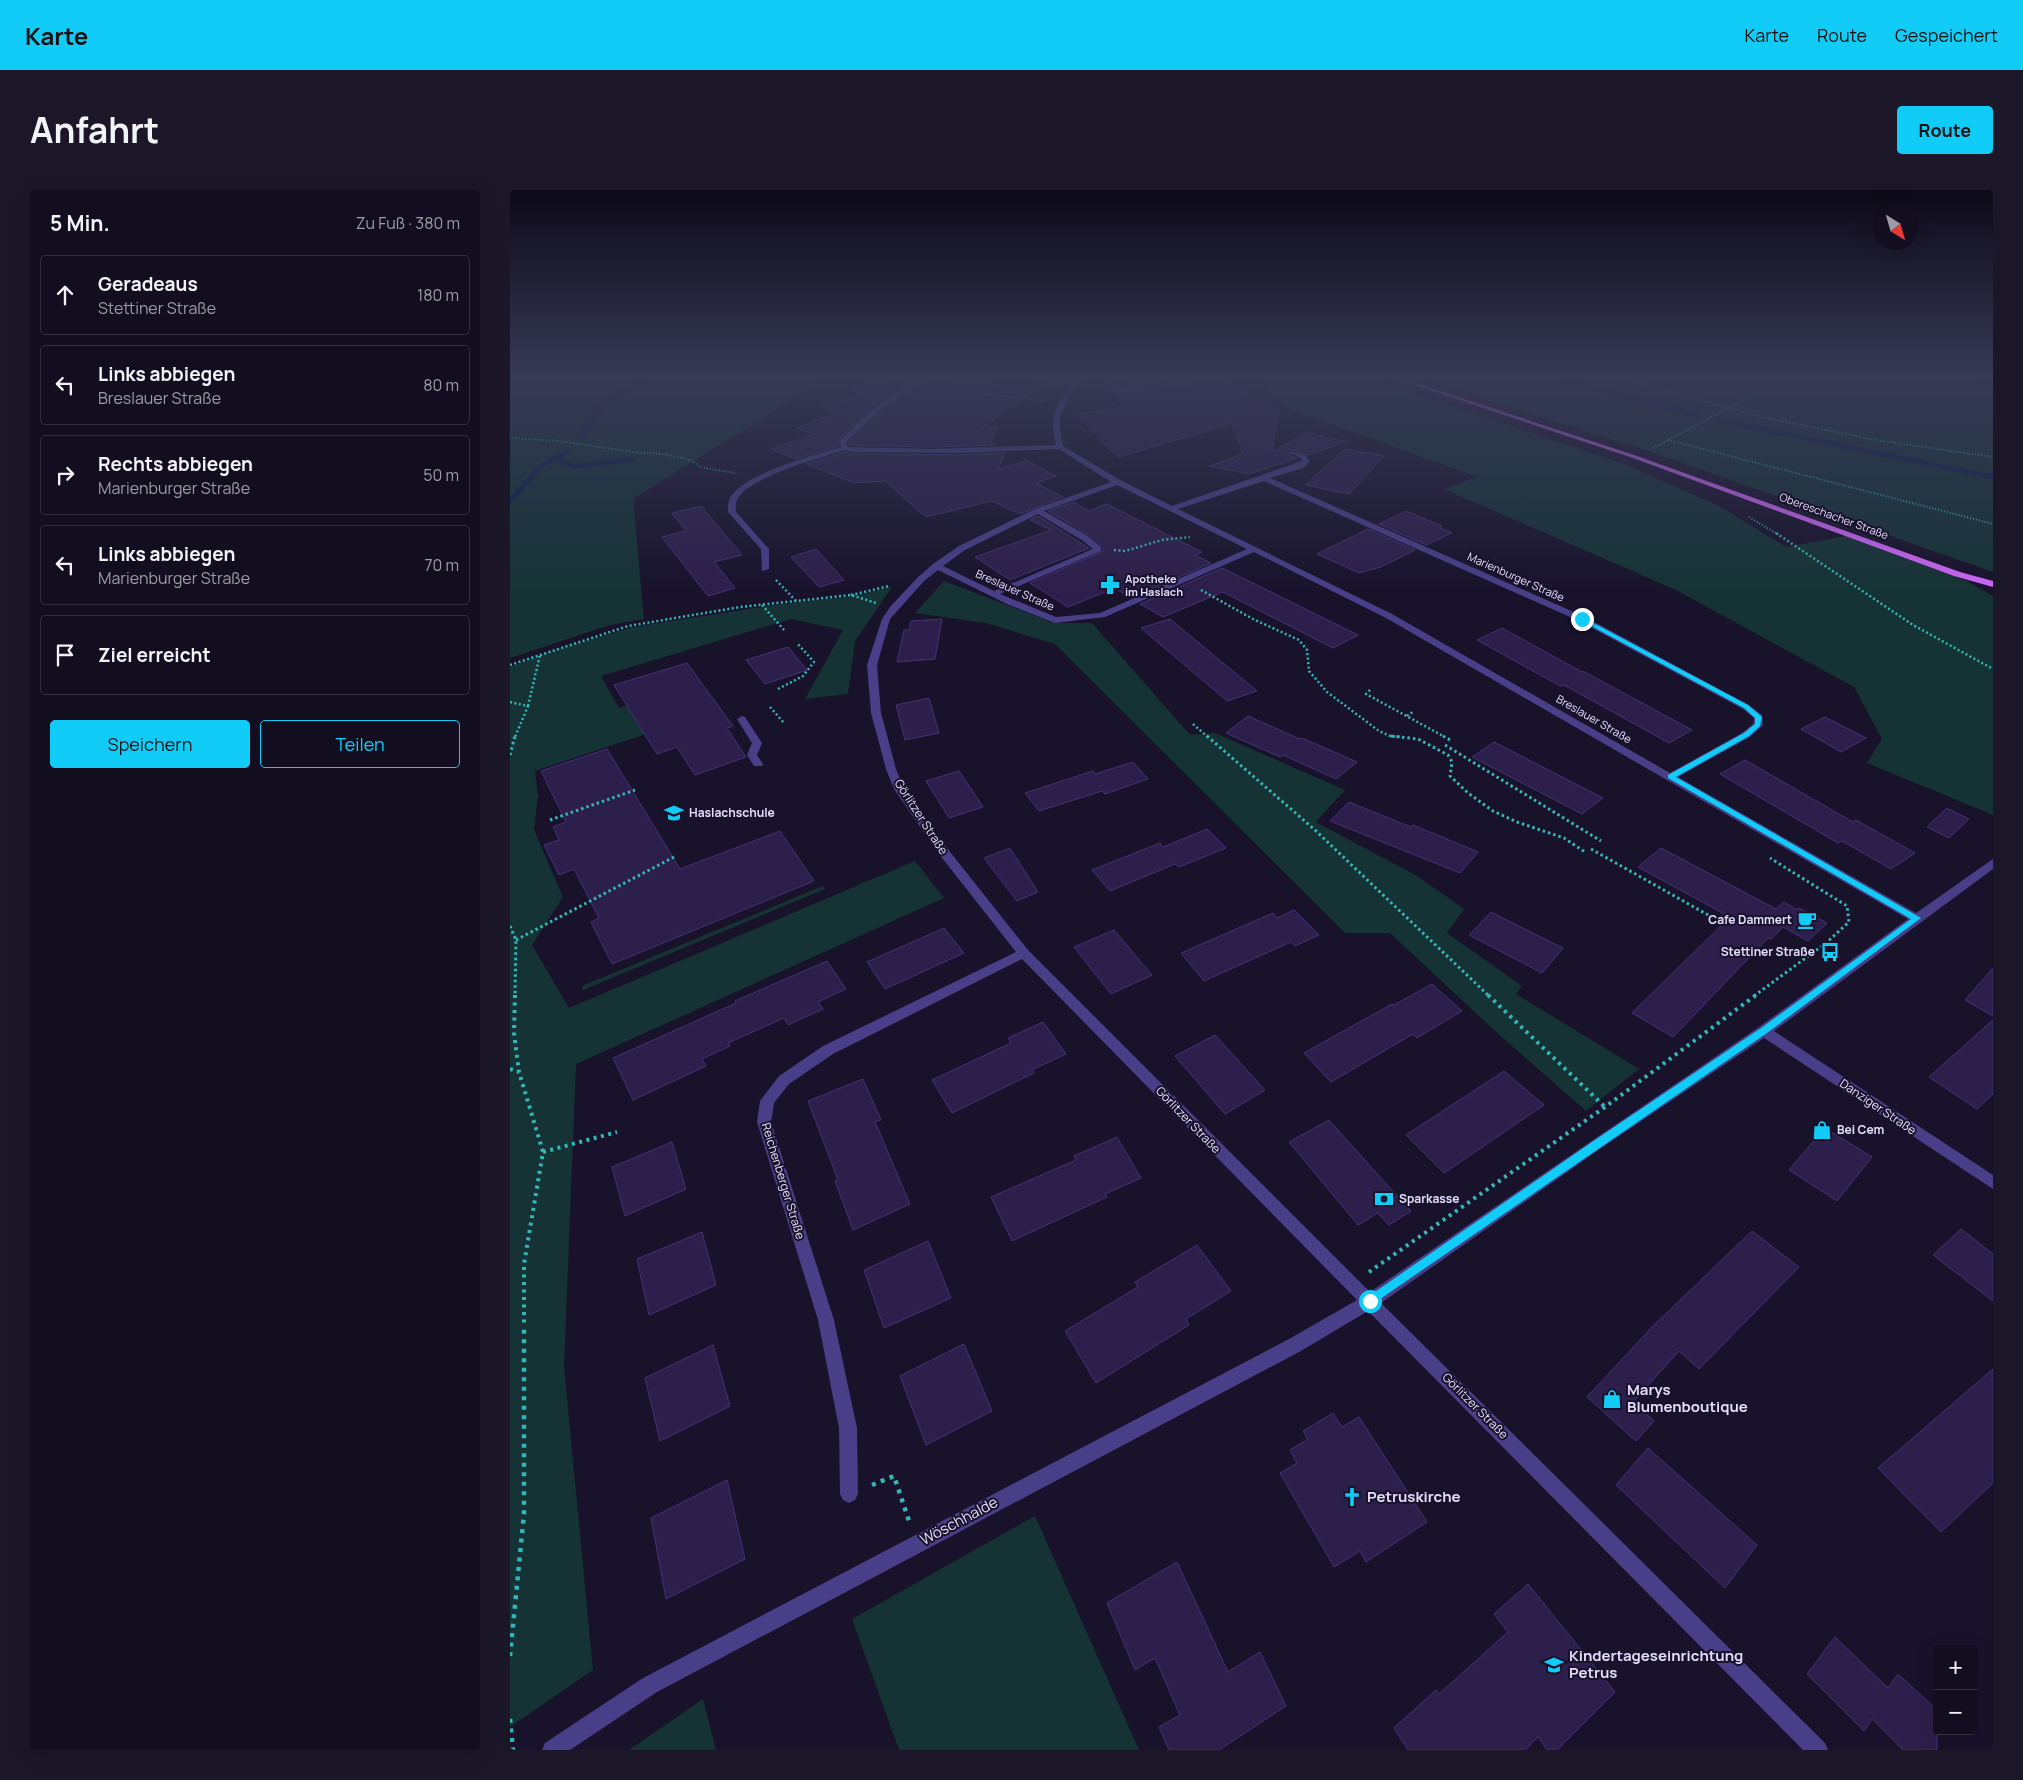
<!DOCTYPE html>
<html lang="de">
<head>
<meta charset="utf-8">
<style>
	body { margin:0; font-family:Manrope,sans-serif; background:#1b1729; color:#f1f3f6 }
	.controls { position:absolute; right:15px; bottom:15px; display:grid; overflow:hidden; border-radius:5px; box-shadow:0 5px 20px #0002 }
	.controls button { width:45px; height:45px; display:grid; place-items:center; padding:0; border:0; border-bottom:1px solid #312e3e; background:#120e20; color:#f1f3f6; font:25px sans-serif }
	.compass { position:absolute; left:1363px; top:15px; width:45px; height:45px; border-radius:50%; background:#120e20; box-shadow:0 5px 20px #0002; rotate:143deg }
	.stop { position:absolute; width:15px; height:15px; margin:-11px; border:4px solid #10ccf7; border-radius:50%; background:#fff }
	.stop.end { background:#10ccf7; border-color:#fff; box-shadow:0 1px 5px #0008 }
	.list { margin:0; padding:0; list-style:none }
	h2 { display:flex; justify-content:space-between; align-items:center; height:65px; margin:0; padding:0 20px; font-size:21px }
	h2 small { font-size:16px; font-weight:400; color:#9c9ca5 }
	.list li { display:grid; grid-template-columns:32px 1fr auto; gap:15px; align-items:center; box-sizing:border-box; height:80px; margin:0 10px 10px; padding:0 10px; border:1px solid #312e3e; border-radius:5px }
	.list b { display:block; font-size:19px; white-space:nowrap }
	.list p { margin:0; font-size:16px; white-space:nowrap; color:#9c9ca5 }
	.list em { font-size:16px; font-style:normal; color:#9c9ca5 }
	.actions { display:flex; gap:10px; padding:15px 20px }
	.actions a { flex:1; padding:11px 0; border:1px solid #10ccf7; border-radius:5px; text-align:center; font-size:18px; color:#10ccf7 }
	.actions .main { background:#10ccf7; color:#111 }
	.icon { flex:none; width:28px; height:28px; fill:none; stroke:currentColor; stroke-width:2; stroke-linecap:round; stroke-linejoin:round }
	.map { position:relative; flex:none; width:1483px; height:1560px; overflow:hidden; border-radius:5px }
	header { display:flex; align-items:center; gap:30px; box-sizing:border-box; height:70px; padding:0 25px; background:#10ccf7; color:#111 }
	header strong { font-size:24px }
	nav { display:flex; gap:28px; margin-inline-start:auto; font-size:18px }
	.intro { display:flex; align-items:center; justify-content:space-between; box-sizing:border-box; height:120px; padding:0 30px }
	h1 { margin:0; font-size:35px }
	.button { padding:12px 22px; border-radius:5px; background:#10ccf7; color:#111; font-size:18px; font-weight:700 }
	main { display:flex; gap:30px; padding:0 30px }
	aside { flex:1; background:#120e20; border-radius:5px; box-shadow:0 5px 20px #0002 }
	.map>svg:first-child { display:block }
</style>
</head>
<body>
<header>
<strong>Karte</strong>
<nav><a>Karte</a><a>Route</a><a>Gespeichert</a></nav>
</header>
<div class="intro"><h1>Anfahrt</h1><a class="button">Route</a></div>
<main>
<aside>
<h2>5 Min.<small>Zu Fuß · 380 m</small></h2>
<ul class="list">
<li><svg class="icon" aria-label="ahead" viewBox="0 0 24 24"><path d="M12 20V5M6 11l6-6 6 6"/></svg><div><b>Geradeaus</b><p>Stettiner Straße</p></div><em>180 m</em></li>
<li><svg class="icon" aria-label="left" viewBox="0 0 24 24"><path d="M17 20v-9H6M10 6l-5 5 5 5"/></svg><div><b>Links abbiegen</b><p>Breslauer Straße</p></div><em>80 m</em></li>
<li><svg class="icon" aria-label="right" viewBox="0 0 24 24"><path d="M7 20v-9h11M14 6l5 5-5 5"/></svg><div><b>Rechts abbiegen</b><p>Marienburger Straße</p></div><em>50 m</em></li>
<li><svg class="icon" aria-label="left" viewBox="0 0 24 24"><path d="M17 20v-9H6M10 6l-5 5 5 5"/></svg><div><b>Links abbiegen</b><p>Marienburger Straße</p></div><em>70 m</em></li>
<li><svg class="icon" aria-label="arrive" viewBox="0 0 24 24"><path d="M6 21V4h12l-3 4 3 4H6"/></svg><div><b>Ziel erreicht</b></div></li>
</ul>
<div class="actions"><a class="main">Speichern</a><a>Teilen</a></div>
</aside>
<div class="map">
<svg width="1483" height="1560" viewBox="0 0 1483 1560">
	<rect width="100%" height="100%" fill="#18122b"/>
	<g fill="#153335">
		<polygon points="0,186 320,186 123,309 134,429 100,435 0,468"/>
		<polygon points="745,186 853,186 1114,274 1209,316 1276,357 1336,346 1457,391 1483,406 1483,625 1357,573 1372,549 1344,497 1166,400 934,299 967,287 771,216"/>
		<polygon points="903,186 1438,186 1483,197 1483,382 1138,261"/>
		<polygon points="434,391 544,433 582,433 680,545 705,543 835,600 806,632 907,686 954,719 937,743 1012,796 1006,804 1129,879 1076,921 984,840 880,743 835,743 545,454 476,433 405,423"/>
		<polygon points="382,397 345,451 338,504 295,509 333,440 281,429 91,486 109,518 145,507 163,535 25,581 28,606 24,640 53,707 22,755 59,818 405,671 434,708 66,874 54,1176 83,1480 0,1537 0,477 43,460 123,437 263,415 335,407"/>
		<polygon points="313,696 315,699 73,800 72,796"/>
		<polygon points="525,1326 629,1560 389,1560 342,1429"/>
		<polygon points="193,1509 206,1560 119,1560"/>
	</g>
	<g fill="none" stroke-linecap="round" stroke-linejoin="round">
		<g stroke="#0d1e49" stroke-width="5">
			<polyline points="1036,186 1187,225"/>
			<polyline points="1208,230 1483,287"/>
			<polyline points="72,245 94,212 139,187 147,186"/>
			<polyline points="50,266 52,272 66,276 124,269"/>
			<polyline points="0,311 31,276 58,261"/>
		</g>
	</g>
	<g fill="#2c1f4b" stroke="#453276">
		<polygon points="380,186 410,186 378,205 357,222 329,250 329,256 285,269 261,259 304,244 287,238 325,223 311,218 352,203 341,199"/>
		<polygon points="422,186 433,186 524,201 470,239 488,236 481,252 487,255 420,257 339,255 338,252 375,218"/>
		<polygon points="589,186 709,186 768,221 762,262 797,242 836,252 797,265 779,259 779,265 787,268 739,284 699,276 733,264 722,233 609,267 600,260 567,224 614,217 602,202 676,198 680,193 678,191 609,195 596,194"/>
		<polygon points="835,259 874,266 839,304 795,295"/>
		<polygon points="335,262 342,264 446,265 495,263 488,279 517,271 546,286 526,293 553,307 510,324 482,311 416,327 375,291 344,293 296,274"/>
		<polygon points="564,312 579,321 597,314 692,362 685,365 701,373 621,408 605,398 558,417 520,393 593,361 592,356 579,345 538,321"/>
		<polygon points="191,316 232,365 204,372 225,398 198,406 152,347 176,341 162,323"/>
		<polygon points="896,321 932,336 930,338 942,343 916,355 869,334"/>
		<polygon points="528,326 579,358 500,390 465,367 541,340 520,330"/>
		<polygon points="858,339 905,360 871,377 849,383 807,364"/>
		<polygon points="306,359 334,390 309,397 281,367"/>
		<polygon points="712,378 745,394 848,445 823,458 713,402 653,427 630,414"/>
		<polygon points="432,429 425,469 387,472 394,440 399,440 401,431"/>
		<polygon points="660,429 747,501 717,511 631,438"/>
		<polygon points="992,438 1072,482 1073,481 1182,540 1159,553 1054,495 1050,496 967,450"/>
		<polygon points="278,457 297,480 255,494 236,470"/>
		<polygon points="177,473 223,536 217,538 236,567 185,585 167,557 147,564 104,495"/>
		<polygon points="419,508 429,543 395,550 386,515"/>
		<polygon points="738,526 790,549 792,548 847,572 826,589 773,565 770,567 716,543"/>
		<polygon points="1315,527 1356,548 1331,562 1291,539"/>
		<polygon points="984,552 1093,608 1072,624 962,567"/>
		<polygon points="97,559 170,679 270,641 304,691 102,774 81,732 89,728 64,679 49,685 34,655 49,650 43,637 56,632 31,581"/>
		<polygon points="1235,570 1343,632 1346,630 1405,663 1381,679 1332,651 1328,653 1210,584"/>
		<polygon points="623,572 638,589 595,604 592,601 529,621 515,603 583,581 585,584"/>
		<polygon points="449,581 473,617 439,628 416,591"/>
		<polygon points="839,612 901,637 903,635 968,662 950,683 820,631"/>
		<polygon points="1437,618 1459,629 1439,648 1417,637"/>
		<polygon points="697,639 716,658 669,677 665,674 600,701 582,680 650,653 653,657"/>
		<polygon points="500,658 528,702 507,711 474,668"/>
		<polygon points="1151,658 1266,719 1274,712 1287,720 1289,718 1317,733 1298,751 1273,737 1261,749 1258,748 1163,847 1122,823 1220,727 1128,677"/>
		<polygon points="784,720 809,745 785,756 781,752 694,791 671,763 763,723 767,728"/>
		<polygon points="981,722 1053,758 1032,783 959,745"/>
		<polygon points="434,738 454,763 375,799 357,772"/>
		<polygon points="604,740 642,785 601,804 564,757"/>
		<polygon points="317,771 336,799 308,812 313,819 278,835 274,828 218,853 220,856 192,869 196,876 123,910 103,868 226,813 225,811"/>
		<polygon points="1483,778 1483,826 1455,810"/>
		<polygon points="922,794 952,821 907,848 903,844 821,892 794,863 882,814 884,815"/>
		<polygon points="1483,830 1483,904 1467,919 1419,887"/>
		<polygon points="533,832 556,864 522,880 524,883 442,923 422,890 501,853 498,848"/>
		<polygon points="705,845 755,900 715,924 665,866"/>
		<polygon points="994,881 1034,915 934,983 896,945"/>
		<polygon points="353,889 371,930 365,932 400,1014 343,1040 325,991 328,990 298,911"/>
		<polygon points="819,930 879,997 901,1021 879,1035 868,1023 848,1035 779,952"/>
		<polygon points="1315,938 1362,967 1327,1011 1279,980"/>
		<polygon points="607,947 631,988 595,1004 597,1007 502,1051 481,1007 566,970 564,966"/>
		<polygon points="162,952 176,999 115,1026 102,977"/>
		<polygon points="1451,1039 1483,1064 1483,1111 1423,1065"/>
		<polygon points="1242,1041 1289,1077 1189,1179 1169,1161 1123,1212 1144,1231 1126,1251 1077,1207 1142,1137"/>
		<polygon points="192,1042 206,1095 139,1125 127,1069"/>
		<polygon points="418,1051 441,1108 374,1138 354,1080"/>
		<polygon points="687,1055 721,1101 676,1129 679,1135 586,1193 555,1141 628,1097 625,1092"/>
		<polygon points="454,1154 482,1221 416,1255 390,1186"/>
		<polygon points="203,1155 220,1216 150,1251 135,1188"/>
		<polygon points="1483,1179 1483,1293 1431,1342 1368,1278"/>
		<polygon points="823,1223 832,1237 849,1227 917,1332 856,1372 850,1361 824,1377 770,1283 787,1273 780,1260 798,1249 793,1241"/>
		<polygon points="1138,1258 1247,1355 1215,1398 1106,1295"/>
		<polygon points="217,1290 235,1369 156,1409 141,1328"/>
		<polygon points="667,1372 718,1482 750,1462 776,1516 709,1560 659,1560 649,1537 670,1525 645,1468 625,1480 597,1413"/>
		<polygon points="1018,1394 1105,1502 1047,1560 1037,1560 1028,1547 1015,1560 898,1560 884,1538 926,1500 929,1504 998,1442 984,1424"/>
		<polygon points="1325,1447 1378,1498 1388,1484 1427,1520 1427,1560 1393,1560 1362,1529 1354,1541 1297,1484"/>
	</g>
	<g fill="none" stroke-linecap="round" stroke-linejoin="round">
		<g stroke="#35b7ba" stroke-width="2" stroke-dasharray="1 2" stroke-linecap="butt">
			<polyline points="1105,186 1252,227 1366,250 1483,267"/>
			<polyline points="476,204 534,211"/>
			<polyline points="0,248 49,251 123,262 154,264 181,270 190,277 225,283"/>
			<polyline points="1158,250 1483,334"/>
			<polyline points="1143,258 1256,198"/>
			<polyline points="1239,327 1269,345"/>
		</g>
		<g stroke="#35b7ba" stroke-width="2.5" stroke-dasharray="2 2.5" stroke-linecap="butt">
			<polyline points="1266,343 1403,435 1483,479"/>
			<polyline points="604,360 615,361 652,350 680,347"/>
			<polyline points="266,390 287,412"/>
			<polyline points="691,400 743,429 789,450 797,460 799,481 817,502 869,541 880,546 893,547"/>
			<polyline points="341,405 379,396"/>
			<polyline points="252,415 274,440"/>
			<polyline points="0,475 118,436 230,417 341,405 366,413"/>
			<polyline points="268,499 293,486 304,472 287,453"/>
			<polyline points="860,500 856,504 935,547"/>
			<polyline points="0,512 18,516 5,547"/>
			<polyline points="18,516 30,465"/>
			<polyline points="260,517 274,533"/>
			<polyline points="897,526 904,521"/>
			<polyline points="683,534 698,547"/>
		</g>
		<g stroke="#35b7ba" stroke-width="3" stroke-dasharray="2.5 3" stroke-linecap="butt">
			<polyline points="697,546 805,640 979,806"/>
			<polyline points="881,546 908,549 938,565 942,572 940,586 958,603 983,621 1007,632 1054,648 1075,662"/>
			<polyline points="933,546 942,551"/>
			<polyline points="935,555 1091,651"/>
			<polyline points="0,565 5,546"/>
			<polyline points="40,630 125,600"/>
			<polyline points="1081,659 1207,730"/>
			<polyline points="0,736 6,750 5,806"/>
			<polyline points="6,750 164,667"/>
			<polyline points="1244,806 1316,753 1339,732 1337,716 1260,668"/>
		</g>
		<g stroke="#35b7ba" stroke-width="4" stroke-dasharray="3 4.5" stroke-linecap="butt">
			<polyline points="5,805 4,843 9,882 33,962 14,1074 14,1137"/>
			<polyline points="978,805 1095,917"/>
			<polyline points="0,879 9,882"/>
			<polyline points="33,962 107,942"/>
			<polyline points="859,1082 1095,917 1246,805"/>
		</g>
		<g stroke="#35b7ba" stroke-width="4.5" stroke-dasharray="4 5.5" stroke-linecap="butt">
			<polyline points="362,1295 384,1286 400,1334"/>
			<polyline points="0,1466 14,1324 14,1136"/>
			<polyline points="0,1529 3,1560"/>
		</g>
		<g fill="#483f88" fill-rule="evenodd">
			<path d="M413,186h7l-46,31 -38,35 2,5 82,2 126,-4c-7,-28 -1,-36 14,-60l-47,-7 -3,-2 53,6 11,-6h7l-11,7 39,4 69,-4 -2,3 -67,5 -43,-5c-15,24 -20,32 -13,60l57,34 52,26 130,-45 -1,-3 -11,-5v-2l16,5 4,6 -7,6 -33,10 315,139 164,88 13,10 1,10 -13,12 -72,40 238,136 77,-54v10l-219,162 219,144v14l-229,-151 -164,111 -219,154 444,440 3,7h-25l-435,-439 -67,40 -644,341 -87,58h-28l3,-7 98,-65 646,-339 68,-39 -335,-341 -189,95 -44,30 -15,19 -3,19 63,198 23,108 1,66 -3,6 -6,3 -6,-3 -3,-6 -1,-66 -21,-108 -61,-198 3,-21 19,-25 44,-30 193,-94 -77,-98 -45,-65 -8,-20 -15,-56 -4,-48 15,-46 8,-12 28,-30 15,-13 26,-18 76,-37 76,-27 -52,-33 -103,4 -104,-1 -7,-2c-23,7 -99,28 -108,50 -2,3 -1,8 -1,12l33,37v20l-7,2 -1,-22 -33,-37c0,-4 0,-8 1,-12 11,-26 86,-45 112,-53l-1,-6c24,-27 52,-48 83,-65zM754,291l315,140 164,88 11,9 -1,6 -11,9 -72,40 -278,-159 -214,-105zM607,295l130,64 -147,64 -44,4 -56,-23 101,-43v-4l-13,-11 -44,-25zM528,324l44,26 11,9 -99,42 -51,-25 22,-16zM744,362l132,66 522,301 -149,108 -389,265 -342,-342 -81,-102 -43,-59 -8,-20 -15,-56 -4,-48 13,-46 34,-38 14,-11 71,35 46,18 50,-6z"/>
			<polygon points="232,526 235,527 252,553 247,565 253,574 252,576 244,576 237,565 242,553 227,529"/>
		</g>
		<polygon fill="#d068fa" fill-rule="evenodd" points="877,186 885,186 1127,266 1450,382 1483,391 1483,397 1444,386 1123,268"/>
	</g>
	<linearGradient id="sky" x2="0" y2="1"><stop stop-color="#0d0a18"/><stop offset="0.46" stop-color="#373955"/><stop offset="1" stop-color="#373955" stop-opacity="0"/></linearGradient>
	<rect width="1483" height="404" fill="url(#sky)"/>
	<polygon fill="#10ccf7" points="1070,428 1074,428 1238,515 1252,527 1250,536 1239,546 1166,587 1411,728 1257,843 860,1116 855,1111 856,1108 1082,952 1251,838 1401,729 1158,588 1158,585 1234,543 1245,534 1245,528 1234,518 1070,430"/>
	<defs>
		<g id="pharmacy-bare" transform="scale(1.5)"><path d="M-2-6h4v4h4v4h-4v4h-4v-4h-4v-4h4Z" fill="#10ccf7" stroke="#18122b" stroke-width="2.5" paint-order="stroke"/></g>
		<g id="school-bare" transform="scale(1.5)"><path d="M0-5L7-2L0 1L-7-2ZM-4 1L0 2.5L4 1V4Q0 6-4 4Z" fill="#10ccf7" stroke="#18122b" stroke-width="2.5" paint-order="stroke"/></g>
		<g id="cafe-bare" transform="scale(1.5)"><path d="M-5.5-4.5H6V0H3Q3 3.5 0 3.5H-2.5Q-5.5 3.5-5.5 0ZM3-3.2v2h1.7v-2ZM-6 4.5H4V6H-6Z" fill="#10ccf7" stroke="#18122b" stroke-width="2.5" paint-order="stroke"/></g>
		<g id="bus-bare" transform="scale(1.5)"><path d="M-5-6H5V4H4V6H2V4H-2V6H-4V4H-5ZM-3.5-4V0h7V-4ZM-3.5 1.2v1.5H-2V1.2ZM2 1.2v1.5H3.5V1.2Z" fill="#10ccf7" stroke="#18122b" stroke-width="2.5" paint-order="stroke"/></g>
		<g id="shop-bare" transform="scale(1.5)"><path d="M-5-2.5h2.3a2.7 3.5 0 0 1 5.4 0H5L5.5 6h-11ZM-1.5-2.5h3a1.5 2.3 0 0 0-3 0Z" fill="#10ccf7" stroke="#18122b" stroke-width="2.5" paint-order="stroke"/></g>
		<g id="bank-bare" transform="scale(1.5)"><path d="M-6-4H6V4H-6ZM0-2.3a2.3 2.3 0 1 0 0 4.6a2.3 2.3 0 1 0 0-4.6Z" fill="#10ccf7" stroke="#18122b" stroke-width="2.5" paint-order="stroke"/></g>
		<g id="church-bare" transform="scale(1.5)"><path d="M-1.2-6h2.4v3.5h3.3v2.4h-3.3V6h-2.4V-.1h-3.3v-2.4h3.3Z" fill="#10ccf7" stroke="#18122b" stroke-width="2.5" paint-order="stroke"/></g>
	</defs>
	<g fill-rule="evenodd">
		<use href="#pharmacy-bare" x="600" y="395"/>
		<use href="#school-bare" x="164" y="623"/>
		<use href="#cafe-bare" x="1297" y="730"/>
		<use href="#bus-bare" x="1320" y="762"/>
		<use href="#shop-bare" x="1312" y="940"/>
		<use href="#bank-bare" x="874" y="1009"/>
		<use href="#shop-bare" x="1102" y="1209"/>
		<use href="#church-bare" x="842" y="1307"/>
		<use href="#school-bare" x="1044" y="1475"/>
	</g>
	<g text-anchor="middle" stroke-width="4" stroke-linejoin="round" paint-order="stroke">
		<g font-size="11" fill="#e4ddfe" stroke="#18122b">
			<text transform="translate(1324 326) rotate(20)" y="4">Obereschacher Straße</text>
			<text transform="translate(1006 387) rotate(24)" y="4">Marienburger Straße</text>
			<text transform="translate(505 400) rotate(24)" y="4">Breslauer Straße</text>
			<text transform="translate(1084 529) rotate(30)" y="4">Breslauer Straße</text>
		</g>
		<g font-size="11" font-weight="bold" fill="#e4ddfe" stroke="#18122b" text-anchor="start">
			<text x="615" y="393">Apotheke<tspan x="615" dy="13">im Haslach</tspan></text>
		</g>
		<g font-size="12" font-weight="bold" fill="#e4ddfe" stroke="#18122b" text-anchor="start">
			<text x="179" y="627">Haslachschule</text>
			<text x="1282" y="734" text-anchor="end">Cafe Dammert</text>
			<text x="1305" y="766" text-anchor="end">Stettiner Straße</text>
			<text x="1327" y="944">Bei Cem</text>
			<text x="889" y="1013">Sparkasse</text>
		</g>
		<g font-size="12" fill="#e4ddfe" stroke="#18122b">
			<text transform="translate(411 627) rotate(57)" y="4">Görlitzer Straße</text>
			<text transform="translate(1368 917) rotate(34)" y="4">Danziger Straße</text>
			<text transform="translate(678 930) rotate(46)" y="4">Görlitzer Straße</text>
			<text transform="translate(273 991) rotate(73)" y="4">Reichenberger Straße</text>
			<text transform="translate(965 1216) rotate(45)" y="4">Görlitzer Straße</text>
		</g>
		<g font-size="15" font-weight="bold" fill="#e4ddfe" stroke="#18122b" text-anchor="start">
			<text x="1117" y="1205">Marys<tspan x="1117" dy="17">Blumenboutique</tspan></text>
			<text x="857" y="1312">Petruskirche</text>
			<text x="1059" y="1471">Kindertageseinrichtung<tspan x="1059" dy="17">Petrus</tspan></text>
		</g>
		<g font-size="15" fill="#e4ddfe" stroke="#18122b">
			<text transform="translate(449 1331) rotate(-28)" y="5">Wöschhalde</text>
		</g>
	</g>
</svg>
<div class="controls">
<button>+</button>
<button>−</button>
</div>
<svg class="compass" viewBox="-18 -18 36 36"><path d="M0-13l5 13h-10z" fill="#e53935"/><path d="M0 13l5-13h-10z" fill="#9c9ca5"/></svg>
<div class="stop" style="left:860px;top:1111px"></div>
<div class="stop end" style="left:1072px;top:429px"></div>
</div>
</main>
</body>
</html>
